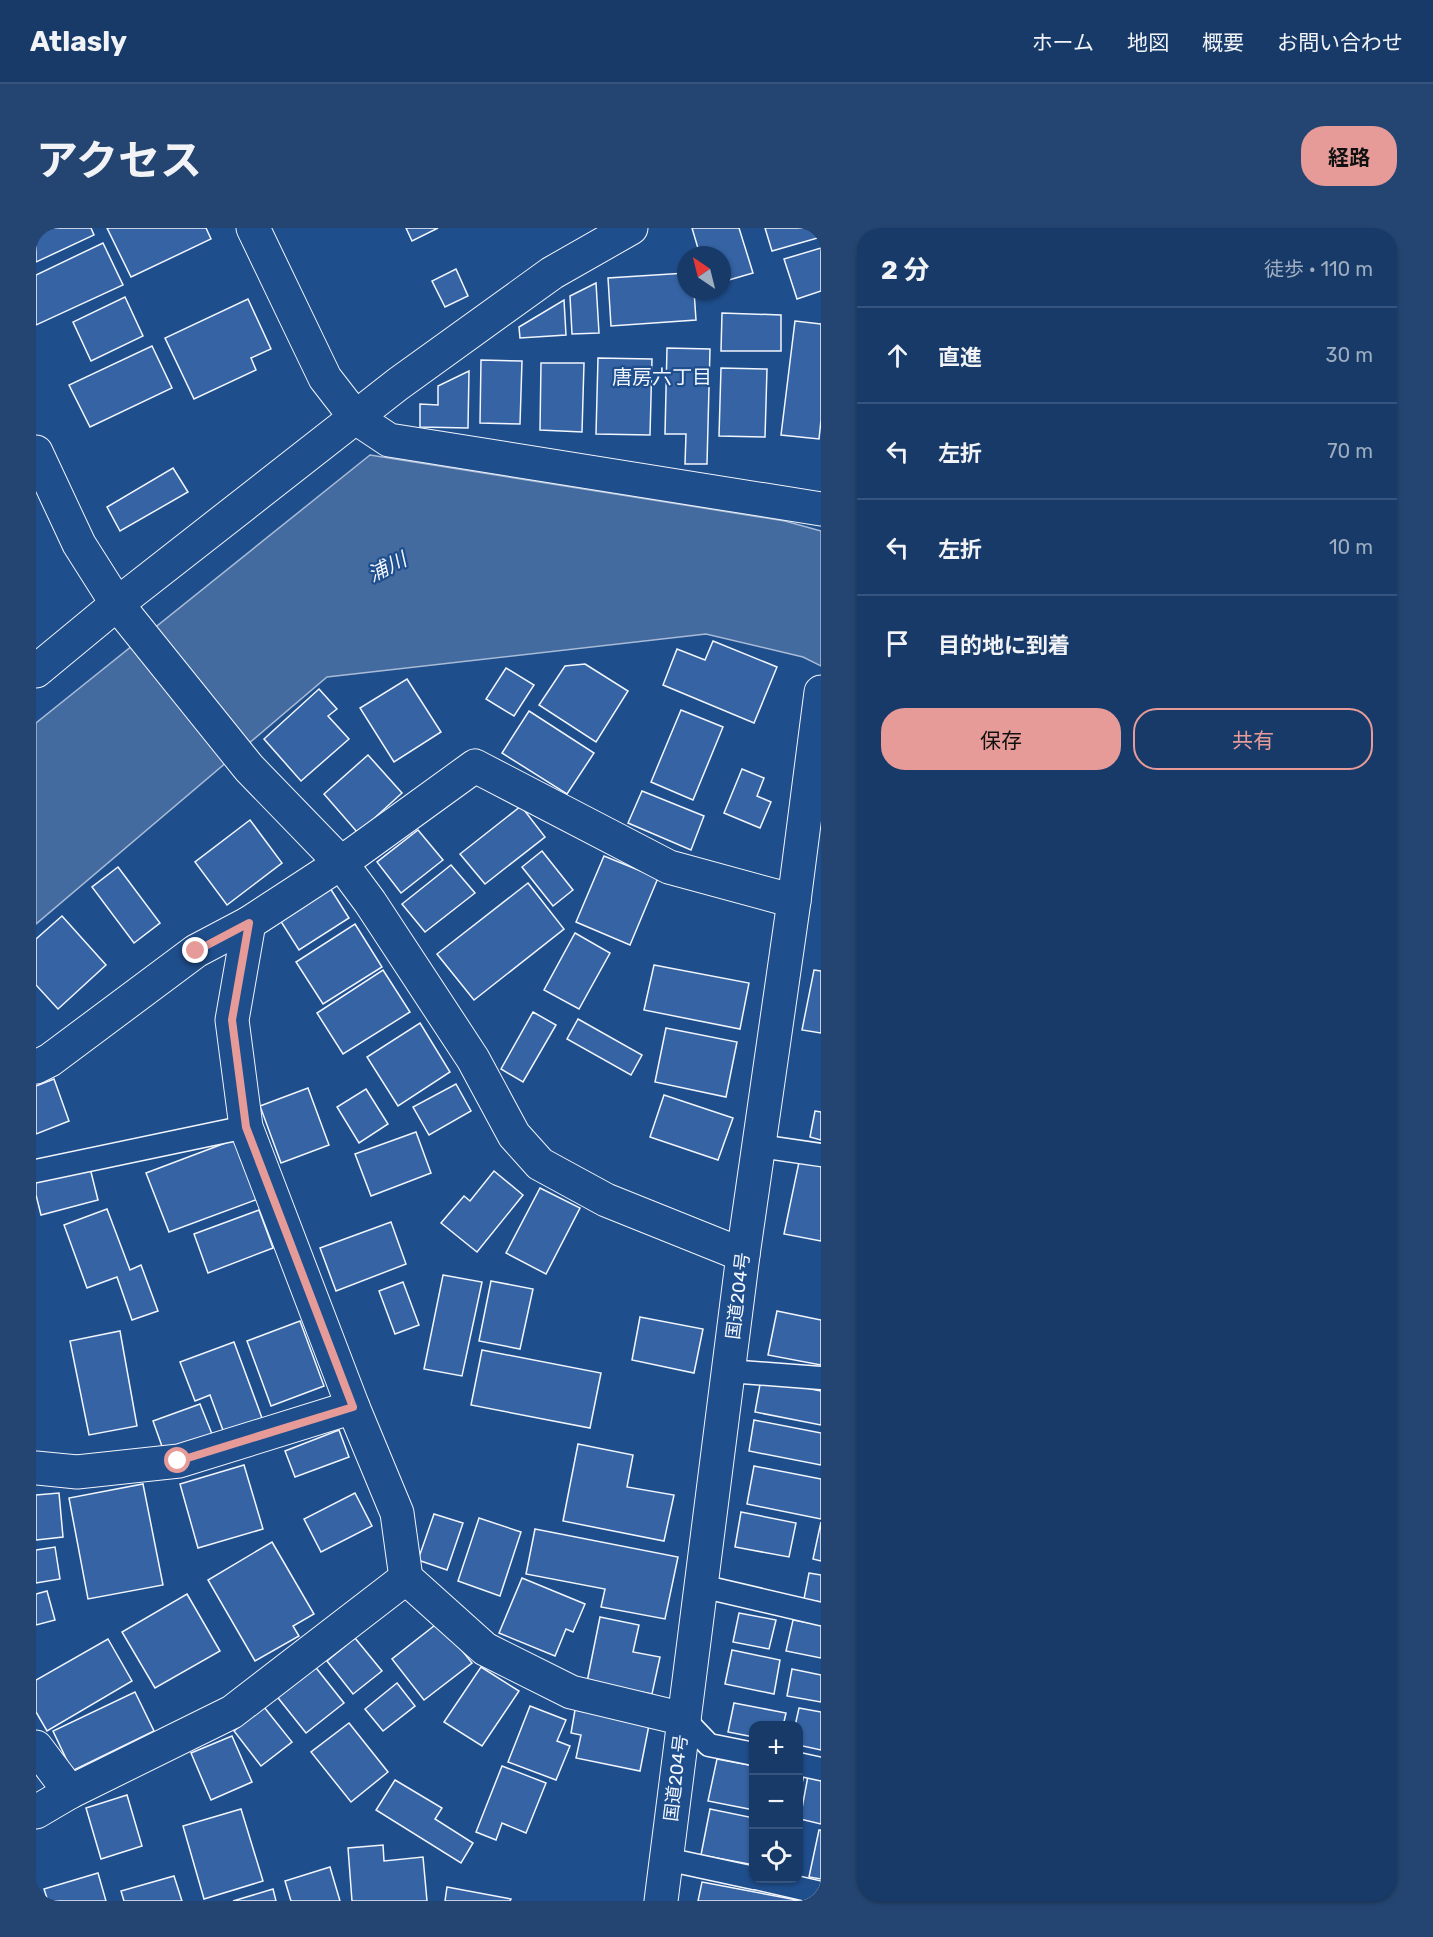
<!DOCTYPE html>
<html lang="ja">
<head>
<meta charset="utf-8">
<style>
	body { margin:0; font-family:Rubik,"Noto Sans JP",sans-serif; background:#244571; color:#f1f3f6 }
	.controls { position:absolute; right:18px; bottom:18px; display:grid; overflow:hidden; border-radius:12px; box-shadow:0 2px 4px #0004 }
	.controls button { width:54px; height:54px; display:grid; place-items:center; padding:0; border:0; border-bottom:2px solid #36547d; background:#173a69; color:#f1f3f6; font:30px sans-serif }
	.compass { position:absolute; left:641px; top:18px; width:54px; height:54px; border-radius:50%; background:#173a69; box-shadow:0 2px 4px #0004; rotate:325deg }
	.stop { position:absolute; width:18px; height:18px; margin:-14px; border:4px solid #e69b98; border-radius:50%; background:#fff }
	.stop.end { background:#e69b98; border-color:#fff; box-shadow:0 2px 6px #0008 }
	.list { margin:0; padding:0; list-style:none }
	h2 { display:flex; justify-content:space-between; align-items:center; height:78px; margin:0; padding:0 24px; font-size:26px }
	h2 small { font-size:20px; font-weight:400; color:#9eadc0 }
	.list li { display:grid; grid-template-columns:39px 1fr auto; gap:18px; align-items:center; box-sizing:border-box; height:96px; padding:0 24px; border-top:2px solid #36547d }
	.list b { display:block; font-size:22px; white-space:nowrap }
	.list em { font-size:20px; font-style:normal; color:#9eadc0 }
	.actions { display:flex; gap:12px; padding:18px 24px }
	.actions a { flex:1; padding:14px 0; border:2px solid #e69b98; border-radius:24px; text-align:center; font-size:21px; color:#e69b98 }
	.actions .main { background:#e69b98; color:#111 }
	.icon { flex:none; width:33px; height:33px; fill:none; stroke:currentColor; stroke-width:2; stroke-linecap:round; stroke-linejoin:round }
	.map { position:relative; flex:none; width:785px; height:1673px; overflow:hidden; border-radius:24px }
	header { display:flex; align-items:center; gap:36px; box-sizing:border-box; height:84px; padding:0 30px; background:#173a69; border-bottom:2px solid #36547d }
	header strong { font-size:28px }
	nav { display:flex; gap:33px; margin-inline-start:auto; font-size:21px }
	.intro { display:flex; align-items:center; justify-content:space-between; box-sizing:border-box; height:144px; padding:0 36px }
	h1 { margin:0; font-size:42px }
	.button { padding:15px 27px; border-radius:24px; background:#e69b98; color:#111; font-size:21px; font-weight:700 }
	main { display:flex; gap:36px; padding:0 36px }
	aside { flex:1; background:#173a69; border-radius:24px; box-shadow:0 2px 4px #0004 }
	.map>svg:first-child { display:block }
</style>
</head>
<body>
<header>
<strong>Atlasly</strong>
<nav><a>ホーム</a><a>地図</a><a>概要</a><a>お問い合わせ</a></nav>
</header>
<div class="intro"><h1>アクセス</h1><a class="button">経路</a></div>
<main>
<div class="map">
<svg width="785" height="1673" viewBox="0 0 785 1673">
	<rect width="100%" height="100%" fill="#1f4e8c"/>
	<polygon fill="#446ba0" stroke="#a8bbd7" stroke-width="1.5" points="334,227 749,293 785,303 785,438 767,429 670,406 291,449 0,696 0,495"/>
	<g fill="#3563a3" stroke="#f2f6ff" stroke-width="1.5">
		<polygon points="0,0 55,0 58,7 0,34"/>
		<polygon points="71,0 170,0 175,11 95,49"/>
		<polygon points="370,0 402,0 376,13"/>
		<polygon points="656,0 703,0 717,45 686,54 686,27 664,27"/>
		<polygon points="729,0 785,0 785,9 736,23"/>
		<polygon points="67,15 87,57 0,97 0,47"/>
		<polygon points="785,20 785,63 761,71 748,31"/>
		<polygon points="420,41 432,68 409,79 396,53"/>
		<polygon points="650,45 650,63 658,63 660,92 575,98 572,50"/>
		<polygon points="560,55 563,105 536,106 534,68"/>
		<polygon points="89,69 107,108 55,133 37,94"/>
		<polygon points="212,71 235,121 215,130 220,142 158,171 129,110"/>
		<polygon points="528,72 530,107 484,110 483,99"/>
		<polygon points="686,85 745,87 745,123 685,123"/>
		<polygon points="759,93 785,96 785,192 783,211 745,207"/>
		<polygon points="116,118 136,160 54,199 33,157"/>
		<polygon points="631,120 674,121 671,236 649,236 650,206 629,206"/>
		<polygon points="562,130 616,131 614,207 560,206"/>
		<polygon points="445,132 486,133 484,196 444,195"/>
		<polygon points="505,135 548,135 546,204 504,202"/>
		<polygon points="685,140 731,141 729,209 683,208"/>
		<polygon points="433,143 432,200 384,199 384,176 402,177 402,158"/>
		<polygon points="137,240 152,264 84,303 71,279"/>
		<polygon points="677,413 741,439 718,495 627,457 641,421 669,432"/>
		<polygon points="549,436 592,463 560,514 503,477 529,438"/>
		<polygon points="470,440 498,457 478,488 450,471"/>
		<polygon points="371,451 405,504 358,534 324,480"/>
		<polygon points="283,461 301,481 292,488 313,511 265,553 228,511"/>
		<polygon points="645,482 687,499 657,572 615,554"/>
		<polygon points="493,483 558,525 531,566 466,525"/>
		<polygon points="332,527 366,565 322,605 288,566"/>
		<polygon points="706,541 728,550 721,568 735,574 724,600 688,585"/>
		<polygon points="606,563 668,588 655,622 592,595"/>
		<polygon points="485,578 509,609 449,656 424,626"/>
		<polygon points="214,592 246,635 191,677 159,634"/>
		<polygon points="382,602 407,632 365,665 341,634"/>
		<polygon points="506,623 537,662 517,678 486,639"/>
		<polygon points="568,628 622,650 594,717 540,694"/>
		<polygon points="415,637 439,665 389,704 366,676"/>
		<polygon points="82,639 124,695 98,715 56,659"/>
		<polygon points="492,655 528,701 438,772 401,726"/>
		<polygon points="294,660 313,690 263,722 244,692"/>
		<polygon points="26,688 70,737 22,781 0,757 0,711"/>
		<polygon points="319,696 346,739 287,776 260,734"/>
		<polygon points="539,705 574,725 543,781 508,762"/>
		<polygon points="618,737 713,755 704,801 608,782"/>
		<polygon points="347,742 374,784 307,826 281,785"/>
		<polygon points="778,742 785,743 785,805 766,802"/>
		<polygon points="497,784 520,797 487,854 465,841"/>
		<polygon points="542,791 606,827 595,847 531,811"/>
		<polygon points="384,795 414,844 362,878 331,829"/>
		<polygon points="630,800 701,814 690,869 619,854"/>
		<polygon points="18,851 33,893 0,906 0,858"/>
		<polygon points="420,856 435,883 393,907 377,879"/>
		<polygon points="272,860 293,917 245,935 224,878"/>
		<polygon points="330,861 352,896 323,915 301,879"/>
		<polygon points="628,867 697,890 682,932 614,909"/>
		<polygon points="779,883 785,884 785,912 774,909"/>
		<polygon points="380,904 395,945 335,968 319,926"/>
		<polygon points="200,911 222,971 133,1004 110,945"/>
		<polygon points="763,934 785,938 785,1013 748,1006"/>
		<polygon points="54,940 62,972 5,987 0,967 0,953"/>
		<polygon points="458,943 487,967 441,1024 405,995 428,968 434,973"/>
		<polygon points="504,960 544,980 510,1046 470,1025"/>
		<polygon points="71,981 94,1042 105,1037 122,1083 96,1092 81,1049 51,1060 28,997"/>
		<polygon points="223,982 237,1020 172,1045 158,1006"/>
		<polygon points="355,994 370,1036 300,1063 284,1020"/>
		<polygon points="407,1047 446,1054 426,1148 388,1141"/>
		<polygon points="455,1053 497,1061 484,1121 443,1113"/>
		<polygon points="367,1054 383,1097 359,1106 343,1063"/>
		<polygon points="741,1083 785,1092 785,1137 732,1127"/>
		<polygon points="604,1089 667,1101 658,1145 596,1132"/>
		<polygon points="264,1093 288,1158 235,1178 211,1113"/>
		<polygon points="84,1103 101,1198 53,1207 34,1113"/>
		<polygon points="198,1114 226,1190 188,1205 174,1167 159,1173 144,1134"/>
		<polygon points="446,1122 565,1145 554,1200 435,1177"/>
		<polygon points="725,1151 785,1163 785,1197 719,1184"/>
		<polygon points="164,1176 176,1206 128,1224 117,1193"/>
		<polygon points="718,1192 785,1205 785,1237 713,1223"/>
		<polygon points="303,1202 313,1229 259,1249 249,1223"/>
		<polygon points="542,1216 597,1227 591,1259 638,1267 628,1313 527,1293"/>
		<polygon points="208,1237 227,1301 162,1320 144,1256"/>
		<polygon points="718,1238 785,1251 785,1291 711,1276"/>
		<polygon points="107,1256 127,1357 52,1371 33,1270"/>
		<polygon points="23,1265 27,1309 0,1312 0,1267"/>
		<polygon points="319,1265 336,1298 285,1324 268,1291"/>
		<polygon points="705,1284 760,1295 753,1329 699,1319"/>
		<polygon points="398,1286 427,1295 411,1342 382,1332"/>
		<polygon points="443,1290 485,1304 464,1368 422,1353"/>
		<polygon points="785,1294 785,1333 777,1331"/>
		<polygon points="499,1301 642,1329 629,1391 565,1379 569,1361 490,1346"/>
		<polygon points="236,1314 278,1386 257,1398 263,1408 219,1433 172,1352"/>
		<polygon points="19,1319 24,1351 0,1355 0,1322"/>
		<polygon points="773,1345 785,1347 785,1374 768,1371"/>
		<polygon points="486,1350 549,1376 537,1404 530,1401 519,1428 463,1405"/>
		<polygon points="11,1363 19,1392 0,1397 0,1366"/>
		<polygon points="151,1366 184,1423 119,1460 86,1404"/>
		<polygon points="703,1385 740,1392 733,1421 697,1414"/>
		<polygon points="564,1389 603,1397 597,1424 624,1429 616,1466 551,1454"/>
		<polygon points="757,1392 785,1397 785,1430 750,1423"/>
		<polygon points="403,1394 436,1435 388,1472 356,1431"/>
		<polygon points="319,1410 346,1443 317,1466 291,1433"/>
		<polygon points="72,1411 96,1453 11,1503 0,1484 0,1452"/>
		<polygon points="696,1422 744,1432 738,1466 689,1456"/>
		<polygon points="277,1436 308,1475 270,1505 239,1466"/>
		<polygon points="445,1439 483,1463 446,1518 408,1494"/>
		<polygon points="756,1441 785,1447 785,1474 751,1468"/>
		<polygon points="361,1455 379,1478 347,1503 329,1481"/>
		<polygon points="99,1464 118,1503 36,1543 17,1503"/>
		<polygon points="698,1475 750,1485 747,1498 718,1498 718,1509 692,1504"/>
		<polygon points="494,1478 530,1492 521,1513 534,1518 520,1552 472,1534"/>
		<polygon points="228,1479 256,1514 225,1538 198,1503"/>
		<polygon points="763,1480 785,1484 785,1522 762,1517 762,1498 759,1498"/>
		<polygon points="539,1482 613,1497 604,1543 540,1530 545,1507 535,1505"/>
		<polygon points="313,1495 352,1544 315,1574 275,1524"/>
		<polygon points="196,1508 216,1554 175,1572 155,1525"/>
		<polygon points="681,1531 718,1538 718,1582 672,1573"/>
		<polygon points="466,1538 510,1555 490,1605 466,1595 460,1612 440,1604"/>
		<polygon points="762,1546 768,1547 762,1572"/>
		<polygon points="772,1548 785,1551 785,1596 764,1591"/>
		<polygon points="359,1552 406,1580 399,1591 437,1615 425,1635 340,1582"/>
		<polygon points="91,1567 106,1618 65,1631 50,1580"/>
		<polygon points="205,1581 227,1653 168,1671 147,1598"/>
		<polygon points="674,1581 718,1590 718,1637 665,1627"/>
		<polygon points="783,1602 785,1602 785,1651 773,1649"/>
		<polygon points="347,1617 348,1633 387,1629 391,1673 316,1673 312,1620"/>
		<polygon points="294,1639 304,1673 255,1673 249,1653"/>
		<polygon points="62,1645 70,1673 12,1673 8,1661"/>
		<polygon points="138,1648 146,1673 88,1673 85,1663"/>
		<polygon points="666,1654 766,1673 662,1673"/>
		<polygon points="411,1659 475,1671 474,1673 409,1673"/>
		<polygon points="237,1661 240,1673 197,1673"/>
	</g>
	<g fill="none" stroke-linecap="round" stroke-linejoin="round">
		<g stroke="#f2f6ff" stroke-width="25">
			<g id="lane">
				<polyline points="723,918 785,927"/>
				<polyline points="0,943 210,899"/>
				<polyline points="692,1143 785,1150"/>
				<polyline points="665,1358 785,1386"/>
				<polyline points="648,1491 673,1517 718,1526"/>
				<polyline points="762,1536 785,1541"/>
				<polyline points="630,1631 718,1650"/>
				<polyline points="720,1650 785,1665"/>
			</g>
		</g>
		<g stroke="#f2f6ff" stroke-width="35">
			<g id="street">
				<polyline points="217,0 289,150 320,190 353,212 785,281"/>
				<polyline points="0,224 43,316 81,376 213,540 305,635 334,674 437,831 478,907 504,936 570,972 707,1027"/>
				<polyline points="0,443 81,376 362,156 516,45 595,0"/>
				<polyline points="213,695 196,792 210,899 317,1179 361,1285 370,1350 449,1421 535,1464 648,1491"/>
				<polyline points="0,839 14,832 160,723 213,695 305,635 439,538 633,639 758,673"/>
				<polyline points="0,1240 41,1244 143,1233 317,1179"/>
				<polyline points="0,1519 34,1564"/>
				<polyline points="0,1584 34,1564 196,1484 370,1350"/>
			</g>
		</g>
		<g stroke="#f2f6ff" stroke-width="35">
			<polyline id="highway" points="625,1673 707,1027 758,673 785,464"/>
		</g>
		<use href="#lane" stroke="#1f4e8c" stroke-width="22"/>
		<use href="#street" stroke="#1f4e8c" stroke-width="33"/>
		<use href="#highway" stroke="#1f4e8c" stroke-width="33"/>
	</g>
	<g fill="none" stroke-linecap="round" stroke-linejoin="round">
		<polyline stroke="#e69b98" stroke-width="8" points="142,1233 317,1179 210,899 196,792 213,695 160,723"/>
	</g>
	<g text-anchor="middle" stroke-width="4.5" stroke-linejoin="round" paint-order="stroke">
		<g font-size="18" fill="#f2f6ff" stroke="#1f4e8c">
			<text transform="translate(702 1068) rotate(-83)" y="6">国道204号</text>
			<text transform="translate(640 1550) rotate(-83)" y="6">国道204号</text>
		</g>
		<g font-size="20" fill="#f2f6ff" stroke="#1f4e8c">
			<text x="626" y="156">唐房六丁目</text>
		</g>
		<g font-size="20" font-style="italic" fill="#f2f6ff" stroke="#1f4e8c">
			<text transform="translate(351 339) rotate(-27)" y="7">浦川</text>
		</g>
	</g>
</svg>
<div class="controls">
<button>+</button>
<button>−</button>
<button><svg class="icon" aria-label="locate" viewBox="0 0 24 24"><circle cx="12" cy="12" r="6"/><path d="M12 2v4M12 18v4M2 12h4M18 12h4"/></svg></button>
</div>
<svg class="compass" viewBox="-18 -18 36 36"><path d="M0-13l5 13h-10z" fill="#e53935"/><path d="M0 13l5-13h-10z" fill="#9eadc0"/></svg>
<div class="stop" style="left:142px;top:1233px"></div>
<div class="stop end" style="left:160px;top:723px"></div>
</div>
<aside>
<h2>2 分<small>徒歩 · 110 m</small></h2>
<ul class="list">
<li><svg class="icon" aria-label="ahead" viewBox="0 0 24 24"><path d="M12 20V5M6 11l6-6 6 6"/></svg><div><b>直進</b></div><em>30 m</em></li>
<li><svg class="icon" aria-label="left" viewBox="0 0 24 24"><path d="M17 20v-9H6M10 6l-5 5 5 5"/></svg><div><b>左折</b></div><em>70 m</em></li>
<li><svg class="icon" aria-label="left" viewBox="0 0 24 24"><path d="M17 20v-9H6M10 6l-5 5 5 5"/></svg><div><b>左折</b></div><em>10 m</em></li>
<li><svg class="icon" aria-label="arrive" viewBox="0 0 24 24"><path d="M6 21V4h12l-3 4 3 4H6"/></svg><div><b>目的地に到着</b></div></li>
</ul>
<div class="actions"><a class="main">保存</a><a>共有</a></div>
</aside>
</main>
</body>
</html>
